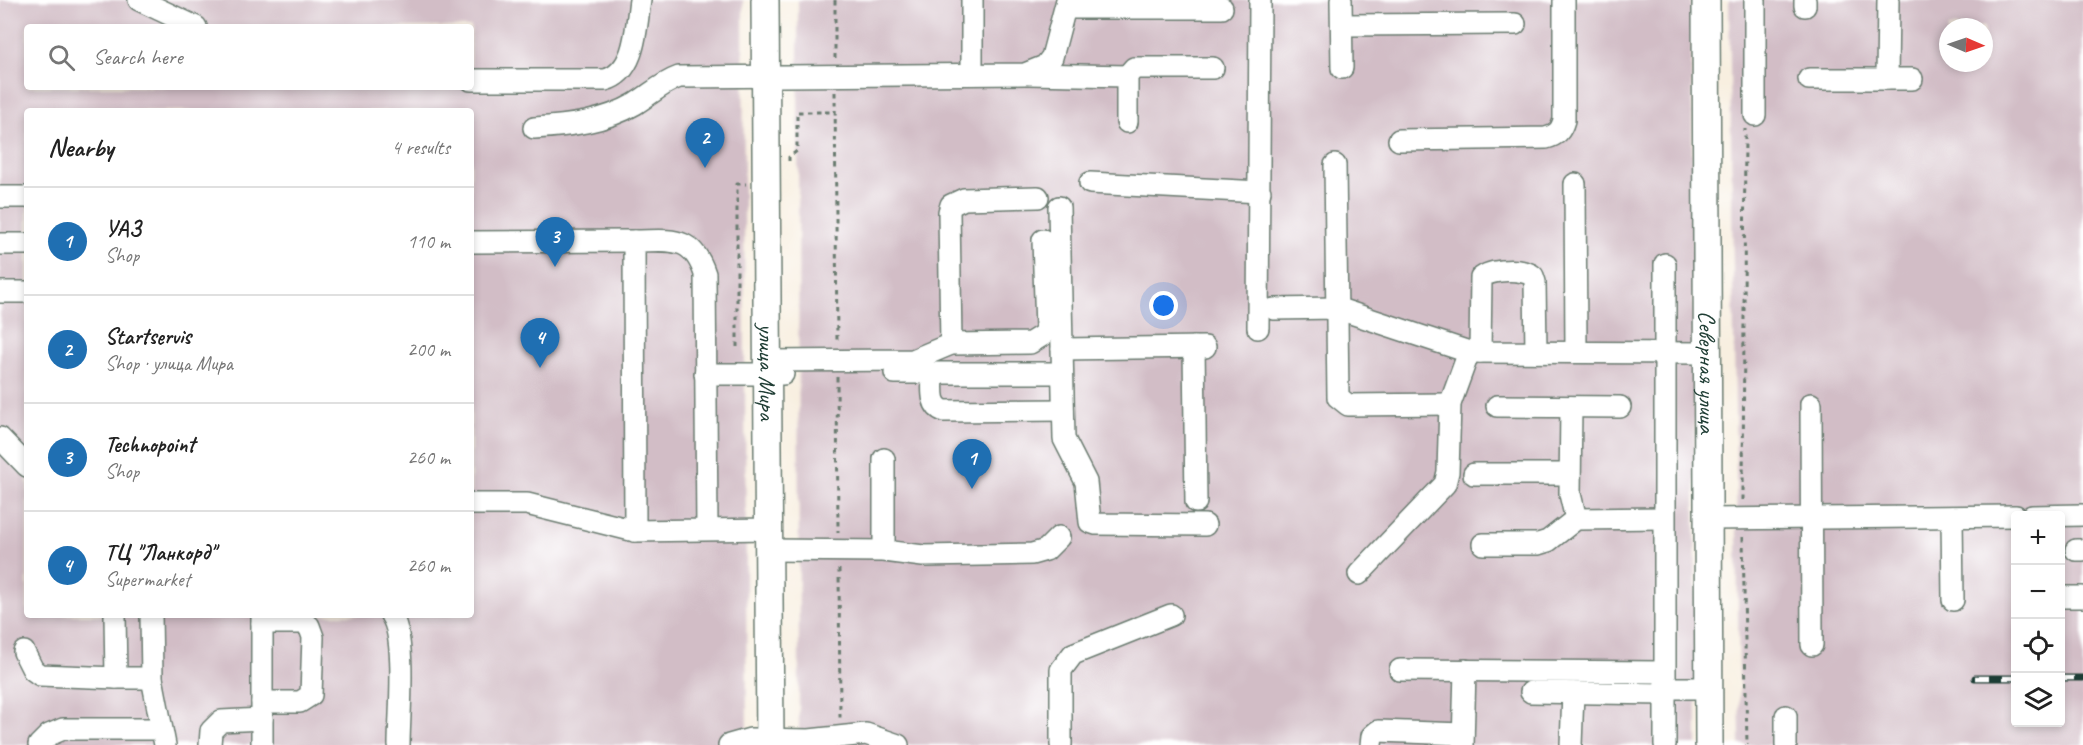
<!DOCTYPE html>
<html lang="en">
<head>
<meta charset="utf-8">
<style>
	body { margin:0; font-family:Caveat,sans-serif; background:#f2f2f2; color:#222 }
	.controls { position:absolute; right:18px; bottom:18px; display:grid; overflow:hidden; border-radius:6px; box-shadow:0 3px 9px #0003 }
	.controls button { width:54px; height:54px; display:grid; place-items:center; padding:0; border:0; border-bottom:2px solid #e0e0e0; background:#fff; color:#222; font:30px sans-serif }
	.compass { position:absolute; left:1939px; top:18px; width:54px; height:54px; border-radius:50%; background:#fff; box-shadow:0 3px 9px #0003; rotate:92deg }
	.you { position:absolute; left:1164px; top:306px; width:21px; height:21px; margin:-15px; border:4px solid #fff; border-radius:50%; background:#1a73e8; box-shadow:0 0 0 9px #1a73e833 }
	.badge { display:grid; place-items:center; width:39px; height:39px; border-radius:50%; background:#1f6fb2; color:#fff; font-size:20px; font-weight:700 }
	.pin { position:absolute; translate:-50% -50px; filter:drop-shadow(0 2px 3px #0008) }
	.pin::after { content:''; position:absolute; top:32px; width:21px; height:18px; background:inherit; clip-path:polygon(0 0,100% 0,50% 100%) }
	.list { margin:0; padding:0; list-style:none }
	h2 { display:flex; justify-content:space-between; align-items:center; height:78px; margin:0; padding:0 24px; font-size:26px }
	h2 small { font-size:20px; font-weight:400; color:#767676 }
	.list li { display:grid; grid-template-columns:39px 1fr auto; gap:18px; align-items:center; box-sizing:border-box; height:108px; padding:0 24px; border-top:2px solid #e0e0e0 }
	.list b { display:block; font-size:22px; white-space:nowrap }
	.list p { margin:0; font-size:20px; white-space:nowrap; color:#767676 }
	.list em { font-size:20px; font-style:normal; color:#767676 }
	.icon { flex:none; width:33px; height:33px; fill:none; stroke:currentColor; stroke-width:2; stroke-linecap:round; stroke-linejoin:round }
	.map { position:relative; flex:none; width:2083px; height:745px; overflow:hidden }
	.search { position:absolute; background:#fff; box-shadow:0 3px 9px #0003; left:24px; top:24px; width:450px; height:66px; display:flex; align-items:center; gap:15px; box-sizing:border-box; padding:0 21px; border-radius:6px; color:#767676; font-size:22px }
	.panel { position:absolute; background:#fff; box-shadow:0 3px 9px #0003; left:24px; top:108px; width:450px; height:510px; border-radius:6px }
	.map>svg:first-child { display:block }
</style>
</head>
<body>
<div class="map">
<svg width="2083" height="745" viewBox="0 0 2083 745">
	<rect width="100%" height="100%" fill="#fff"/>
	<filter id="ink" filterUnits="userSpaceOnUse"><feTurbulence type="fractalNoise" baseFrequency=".0167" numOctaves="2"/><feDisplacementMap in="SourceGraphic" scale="12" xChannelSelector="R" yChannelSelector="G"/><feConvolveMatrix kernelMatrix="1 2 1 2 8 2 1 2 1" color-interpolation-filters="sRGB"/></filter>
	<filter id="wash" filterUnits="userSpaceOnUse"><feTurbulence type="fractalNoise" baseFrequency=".008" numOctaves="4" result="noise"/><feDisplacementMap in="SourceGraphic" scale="24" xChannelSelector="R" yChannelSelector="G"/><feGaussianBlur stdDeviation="1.35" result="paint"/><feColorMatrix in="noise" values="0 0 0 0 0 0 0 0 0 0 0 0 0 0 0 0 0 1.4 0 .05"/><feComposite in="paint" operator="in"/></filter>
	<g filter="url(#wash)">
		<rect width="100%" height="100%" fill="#f8efe0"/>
		<g fill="#d2bdc6" fill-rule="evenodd">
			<path d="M0,0h743l4,745h-747zM27,27h444v60h-444zM27,111h444v504h-444z"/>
			<polygon points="798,0 1691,0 1697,745 799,745"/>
			<path d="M1729,0h354v745h-343zM1948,27h36v36h-36zM2016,516h44v206h-44z"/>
		</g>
	</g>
	<g filter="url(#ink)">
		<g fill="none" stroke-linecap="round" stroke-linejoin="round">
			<g stroke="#6b7b70" stroke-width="24">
				<g id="minor">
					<polyline points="139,0 196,27"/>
					<polyline points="972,0 972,74"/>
					<polyline points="1341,0 1342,68"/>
					<polyline points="1755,0 1755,115"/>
					<polyline points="1805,0 1805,6"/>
					<polyline points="1066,8 1222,8"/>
					<polyline points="1342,25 1515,24"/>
					<polyline points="1029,74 1127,76"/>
					<polyline points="1809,79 1912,79"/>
					<polyline points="1887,79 1888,0"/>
					<path d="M471,80h134c31,-8 31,-53 35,-80"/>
					<polyline points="1127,122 1127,76 1134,68 1213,68"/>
					<path d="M534,128c35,-2 70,-6 101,-24 15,-9 27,-21 44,-27l346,-3 20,-8 7,-9 15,-57"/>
					<path d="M1399,140l147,-2c11,-3 15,-7 18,-18v-120"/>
					<polyline points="1335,165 1338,397 1348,405 1450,404"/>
					<polyline points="1090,183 1260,192"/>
					<polyline points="1575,184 1576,352"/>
					<polyline points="0,197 27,197"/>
					<polyline points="1059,207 1064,439 1086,482 1090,522 1096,524 1205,525"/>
					<polyline points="471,242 634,241"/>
					<polyline points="0,244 27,244"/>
					<polyline points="1665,264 1665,745"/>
					<polyline points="0,292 27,292"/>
					<polyline points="1274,309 1336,308 1469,352 1709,353"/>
					<polyline points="1258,328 1260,0"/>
					<polyline points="951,344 949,212 951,205 964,199 1038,197"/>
					<polyline points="1194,347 1196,502"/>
					<polyline points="1062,349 1205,347"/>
					<path d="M1480,352l1,-74c10,-9 42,-10 52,-2l2,6 1,70"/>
					<polyline points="767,361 913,360 951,344 1030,343 1043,335 1046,328 1043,240"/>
					<polyline points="895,373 1062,373"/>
					<path d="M933,373c0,14 -4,33 11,38l119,-1"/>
					<polyline points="705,374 783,374"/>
					<polyline points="1811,404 1812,645"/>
					<polyline points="1497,406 1620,407"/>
					<polyline points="1571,407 1570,494 1576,519"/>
					<polyline points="0,438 27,466"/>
					<polyline points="1474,474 1569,474"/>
					<polyline points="471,504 527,504 635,531"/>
					<polyline points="2032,516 2083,515"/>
					<polyline points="1952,517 1953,600"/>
					<polyline points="1708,519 2016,516"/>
					<path d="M707,530l-2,-256c-13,-40 -35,-33 -71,-33l1,290 134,-2"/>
					<polyline points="1483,544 1538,544 1548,541 1576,519 1663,518"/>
					<polyline points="769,550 884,551 923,556 1032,554 1046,550 1059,537"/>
					<polyline points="2076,550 2083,550"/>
					<polyline points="884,551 884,459"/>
					<polyline points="1359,574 1445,484 1448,472 1450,404 1469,352"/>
					<polyline points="2060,597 2083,597"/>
					<polyline points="115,615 116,678 152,678"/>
					<polyline points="151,615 152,678 165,745"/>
					<path d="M391,615c16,23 8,100 8,130"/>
					<polyline points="24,652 33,670 40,675 116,678"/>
					<polyline points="1400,670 1664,672"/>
					<polyline points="1664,688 1708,688"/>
					<polyline points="1531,692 1664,694"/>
					<polyline points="262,702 300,702 311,695 313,637 309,626 303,623 262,623"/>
					<polyline points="1786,716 1786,745"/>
					<polyline points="39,745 49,735 63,729 161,729"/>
					<polyline points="210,745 211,731 221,721 262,719"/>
					<polyline points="262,745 262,615"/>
					<polyline points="729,745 750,739 809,740 866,734 898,745"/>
					<polyline points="1061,745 1061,670 1073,654 1171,615"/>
					<polyline points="1371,745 1372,736 1378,731 1463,734"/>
					<polyline points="1463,745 1465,670"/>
					<polyline points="1571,745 1573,693"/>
				</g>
			</g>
			<g stroke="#6b7b70" stroke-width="30">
				<g id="major">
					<path id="s1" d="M765,0l5,745"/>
					<path id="s2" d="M1706,0l3,745"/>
				</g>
			</g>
			<g stroke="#6b7b70" stroke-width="3" stroke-dasharray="4.5 4.5" stroke-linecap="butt">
				<polyline points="835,0 835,58"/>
				<polyline points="835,92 837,343"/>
				<polyline points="789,161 789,157 797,151 797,112 835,112"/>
				<polyline points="737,347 737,184 746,184"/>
				<polyline points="837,377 838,532"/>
				<polyline points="1743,500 1745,129"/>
				<polyline points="1743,537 1747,745"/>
				<polyline points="839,569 840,718"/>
			</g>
			<use href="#minor" stroke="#fff" stroke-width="21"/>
			<use href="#major" stroke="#fff" stroke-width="27"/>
			<g stroke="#1f3d34" stroke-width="7">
				<g id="rail">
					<polyline points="1975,678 2016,678"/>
					<polyline points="2060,678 2083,678"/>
				</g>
			</g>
			<use href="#rail" stroke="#fff" stroke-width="4.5" stroke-dasharray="14" stroke-linecap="butt"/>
		</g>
	</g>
	<g text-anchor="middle" stroke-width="6" stroke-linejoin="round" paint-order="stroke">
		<g font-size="24" fill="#1f3d34" stroke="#fff">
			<text dy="8" stroke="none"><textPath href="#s2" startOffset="372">Северная улица</textPath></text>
			<text dy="8" stroke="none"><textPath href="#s1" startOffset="372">улица Мира</textPath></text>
		</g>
	</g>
</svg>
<div class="controls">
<button>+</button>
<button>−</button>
<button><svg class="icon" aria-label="locate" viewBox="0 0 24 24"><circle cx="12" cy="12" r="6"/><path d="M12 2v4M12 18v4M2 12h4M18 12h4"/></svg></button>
<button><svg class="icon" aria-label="layers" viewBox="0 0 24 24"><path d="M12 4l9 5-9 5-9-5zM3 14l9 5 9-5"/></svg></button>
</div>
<svg class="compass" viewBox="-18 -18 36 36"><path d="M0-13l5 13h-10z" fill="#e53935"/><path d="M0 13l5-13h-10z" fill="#767676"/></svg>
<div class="you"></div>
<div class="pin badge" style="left:972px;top:489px">1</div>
<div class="pin badge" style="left:705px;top:168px">2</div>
<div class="pin badge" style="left:555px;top:267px">3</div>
<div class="pin badge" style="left:540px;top:368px">4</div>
<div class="search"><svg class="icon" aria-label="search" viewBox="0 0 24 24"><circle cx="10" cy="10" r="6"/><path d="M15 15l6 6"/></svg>Search here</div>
<section class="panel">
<h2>Nearby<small>4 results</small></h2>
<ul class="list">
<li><span class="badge">1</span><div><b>УАЗ</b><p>Shop</p></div><em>110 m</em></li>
<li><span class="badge">2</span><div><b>Startservis</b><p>Shop · улица Мира</p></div><em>200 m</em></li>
<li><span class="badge">3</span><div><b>Technopoint</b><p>Shop</p></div><em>260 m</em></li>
<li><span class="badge">4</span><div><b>ТЦ &quot;Ланкорд&quot;</b><p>Supermarket</p></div><em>260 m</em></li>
</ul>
</section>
</div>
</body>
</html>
